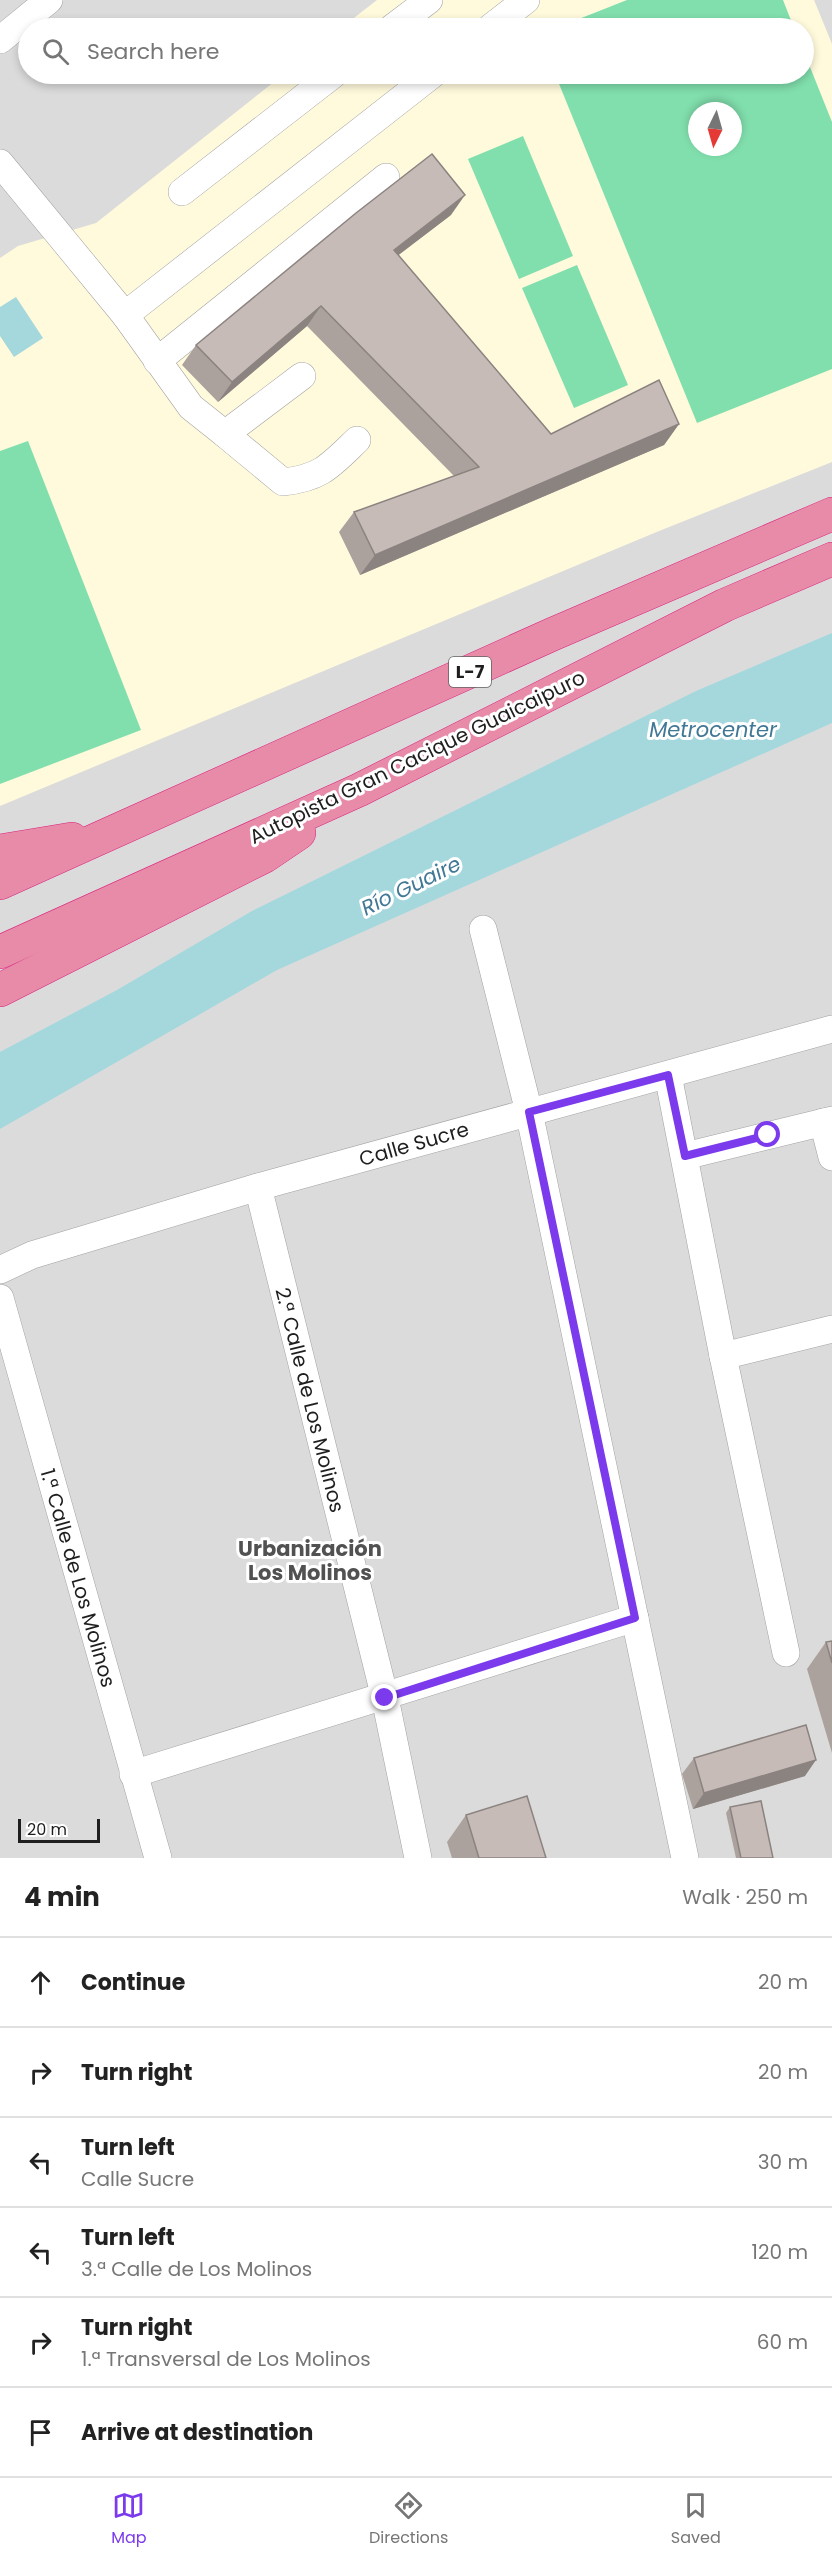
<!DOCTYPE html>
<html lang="en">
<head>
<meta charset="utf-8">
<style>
	body { margin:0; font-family:Poppins,sans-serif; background:#f2f2f2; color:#222 }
	.compass { position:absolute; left:688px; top:102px; width:54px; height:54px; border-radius:50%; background:#fff; box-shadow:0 3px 9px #0003; rotate:185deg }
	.scale { position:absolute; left:18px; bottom:15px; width:82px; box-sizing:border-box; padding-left:6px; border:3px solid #1e1e1e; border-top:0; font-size:16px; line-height:21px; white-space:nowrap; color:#1e1e1e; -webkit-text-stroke:4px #fff; paint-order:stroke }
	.stop { position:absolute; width:18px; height:18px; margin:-14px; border:4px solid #7c3aed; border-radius:50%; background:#fff }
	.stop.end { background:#7c3aed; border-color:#fff; box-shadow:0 2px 6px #0008 }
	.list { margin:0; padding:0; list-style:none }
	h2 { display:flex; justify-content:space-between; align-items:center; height:78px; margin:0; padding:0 24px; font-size:26px }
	h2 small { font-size:20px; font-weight:400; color:#767676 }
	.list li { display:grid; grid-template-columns:39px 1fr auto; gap:18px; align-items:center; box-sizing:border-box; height:90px; padding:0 24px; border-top:2px solid #e0e0e0 }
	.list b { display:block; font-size:22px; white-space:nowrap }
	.list p { margin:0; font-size:20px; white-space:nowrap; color:#767676 }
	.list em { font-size:20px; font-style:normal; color:#767676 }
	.icon { flex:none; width:33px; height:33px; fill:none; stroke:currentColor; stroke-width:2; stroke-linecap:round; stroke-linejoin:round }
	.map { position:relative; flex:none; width:832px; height:1858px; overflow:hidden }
	.search { position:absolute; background:#fff; box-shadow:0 3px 9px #0003; left:18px; right:18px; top:18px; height:66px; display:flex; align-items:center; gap:15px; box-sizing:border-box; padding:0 21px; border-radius:33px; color:#767676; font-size:22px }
	.sheet { height:618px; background:#fff }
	nav { display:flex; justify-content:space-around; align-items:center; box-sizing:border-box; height:84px; border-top:2px solid #e0e0e0; background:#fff; font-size:16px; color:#767676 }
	nav a { display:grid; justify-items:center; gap:3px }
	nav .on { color:#7c3aed }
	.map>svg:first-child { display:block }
</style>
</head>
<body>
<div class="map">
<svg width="832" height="1858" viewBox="0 0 832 1858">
	<rect width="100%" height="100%" fill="#efeae4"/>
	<path fill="#dcdbdb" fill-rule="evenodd" d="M0,0h832v1858h-832zM28,28h776v46h-776zM697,111h36v36h-36z"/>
	<path fill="#fffadc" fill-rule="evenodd" d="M377,0h437l18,44v418l-173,69 -659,275v-548l18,-12 78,-23 188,-149h520v-46h-463zM697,111h36v36h-36z"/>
	<g fill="#81dfad" fill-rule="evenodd">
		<polygon points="627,0 783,0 794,28 556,28"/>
		<path d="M804,52l28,70v247l-135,54 -142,-349h249zM697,111h36v36h-36z"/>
		<polygon points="523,136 573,256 519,279 468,159"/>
		<polygon points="577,265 628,385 574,408 522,288"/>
		<polygon points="28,441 141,730 0,784 0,451"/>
	</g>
	<g fill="#a4d8dd">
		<polygon points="16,297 43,338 14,357 0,336 0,307"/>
		<polygon points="832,633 832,723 277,970 0,1129 0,1052 117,990 252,911 696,691"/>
	</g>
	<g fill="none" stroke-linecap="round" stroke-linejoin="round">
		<g stroke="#a2a2a2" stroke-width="28">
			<g id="minor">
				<polyline points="392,28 429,0"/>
				<polyline points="490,28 526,0"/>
				<polyline points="0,40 49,0"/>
				<polyline points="0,163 125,315 433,74"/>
				<polyline points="182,192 334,74"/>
				<polyline points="125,315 191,407 225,434 302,376"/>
				<polyline points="157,361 386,177"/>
				<path d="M225,434l58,48c38,-4 47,-16 74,-42"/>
				<polyline points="483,929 529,1112 685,1858"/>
				<polyline points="668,1075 723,1356 786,1653"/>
				<polyline points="823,1122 832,1157"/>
				<polyline points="685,1156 832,1120"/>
				<polyline points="258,1187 385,1698 418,1858"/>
				<polyline points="0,1270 32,1255 258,1187 832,1029"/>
				<polyline points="0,1298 158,1858"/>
				<polyline points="723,1356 832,1329"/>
				<polyline points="133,1774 635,1618"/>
			</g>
		</g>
		<g stroke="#da237c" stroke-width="34">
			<g id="highway">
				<polyline points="0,851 72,839"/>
				<polyline points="0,883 553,634 832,514"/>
				<polyline points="0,952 359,790 725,605 832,559"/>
				<polyline points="0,990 265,856 299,833"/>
			</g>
		</g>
		<use href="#minor" stroke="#fff" stroke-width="27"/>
		<use href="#highway" stroke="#e78ba9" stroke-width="33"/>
	</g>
	<g fill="#aba19d">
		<polygon points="451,215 398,255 551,434 679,424 664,445 360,575 339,532 354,512 454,476 307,326 218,402 182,365 196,345"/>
		<polygon points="832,1641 832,1753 807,1669 826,1642"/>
		<polygon points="694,1758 805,1776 693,1809 682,1774"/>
		<polygon points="730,1807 773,1858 736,1858 726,1813"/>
		<polygon points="466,1815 546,1858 452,1858 447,1842"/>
	</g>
	<g fill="#8b8380">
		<polygon points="465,195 451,215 379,270 394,250"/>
		<polygon points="321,306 307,326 218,402 232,382"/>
		<polygon points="679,424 664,445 360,575 375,555"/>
		<polygon points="816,1760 805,1776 693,1809 704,1793"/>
	</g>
	<g fill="#c7bbb7" stroke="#8b8380" stroke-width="1.5">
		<polygon points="432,154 465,195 394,250 551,434 659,380 679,424 375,555 354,512 479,467 321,306 232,382 196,345 356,213"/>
		<polygon points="832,1641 832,1663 826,1642"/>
		<polygon points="806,1725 816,1760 704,1793 694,1758"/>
		<polygon points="527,1796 546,1858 479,1858 466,1815"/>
		<polygon points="761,1801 773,1858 741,1858 730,1807"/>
	</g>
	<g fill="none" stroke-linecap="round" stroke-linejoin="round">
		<polyline stroke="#7c3aed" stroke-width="8" points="385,1698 635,1618 529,1112 668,1075 685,1156 768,1135"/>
	</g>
	<g text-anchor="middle" stroke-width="6" stroke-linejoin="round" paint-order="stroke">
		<rect fill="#fff" stroke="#626262" stroke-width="1.5" x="449" y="657" width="42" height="30" rx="4.5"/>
		<g font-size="18" font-weight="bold" fill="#1e1e1e">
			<text x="470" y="678">L-7</text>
		</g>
		<g font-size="20" fill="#1e1e1e" stroke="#fff">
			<text transform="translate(417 757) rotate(-26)" y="7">Autopista Gran Cacique Guaicaipuro</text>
			<text transform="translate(414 1144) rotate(-16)" y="7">Calle Sucre</text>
			<text transform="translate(310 1400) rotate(76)" y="7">2.ª Calle de Los Molinos</text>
			<text transform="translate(78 1578) rotate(74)" y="7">1.ª Calle de Los Molinos</text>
		</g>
		<g font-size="21" font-style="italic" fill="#417896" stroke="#fff">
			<text x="713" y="737">Metrocenter</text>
			<text transform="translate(411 886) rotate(-26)" y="7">Río Guaire</text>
		</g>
		<g font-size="21" font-weight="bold" fill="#515151" stroke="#fff">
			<text x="310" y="1556">Urbanización<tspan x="310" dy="24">Los Molinos</tspan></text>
		</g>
	</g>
</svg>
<svg class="compass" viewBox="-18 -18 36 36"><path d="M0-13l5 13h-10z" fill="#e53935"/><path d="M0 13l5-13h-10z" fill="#767676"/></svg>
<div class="scale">20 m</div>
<div class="stop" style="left:768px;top:1135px"></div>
<div class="stop end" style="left:385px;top:1698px"></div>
<div class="search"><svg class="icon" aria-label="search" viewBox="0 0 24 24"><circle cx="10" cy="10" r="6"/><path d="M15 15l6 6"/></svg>Search here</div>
</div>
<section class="sheet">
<h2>4 min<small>Walk · 250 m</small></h2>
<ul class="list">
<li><svg class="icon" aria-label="ahead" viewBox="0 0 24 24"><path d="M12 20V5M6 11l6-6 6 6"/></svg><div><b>Continue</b></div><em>20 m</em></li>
<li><svg class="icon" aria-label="right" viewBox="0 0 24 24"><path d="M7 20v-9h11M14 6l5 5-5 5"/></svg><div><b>Turn right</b></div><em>20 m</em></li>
<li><svg class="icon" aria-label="left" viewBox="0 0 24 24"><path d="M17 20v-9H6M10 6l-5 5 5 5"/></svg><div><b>Turn left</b><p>Calle Sucre</p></div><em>30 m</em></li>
<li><svg class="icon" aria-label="left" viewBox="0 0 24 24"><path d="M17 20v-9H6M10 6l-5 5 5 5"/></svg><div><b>Turn left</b><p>3.ª Calle de Los Molinos</p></div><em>120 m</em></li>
<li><svg class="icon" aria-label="right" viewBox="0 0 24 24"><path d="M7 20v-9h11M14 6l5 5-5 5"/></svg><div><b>Turn right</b><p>1.ª Transversal de Los Molinos</p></div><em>60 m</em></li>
<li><svg class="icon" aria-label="arrive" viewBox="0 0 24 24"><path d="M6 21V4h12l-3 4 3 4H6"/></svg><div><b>Arrive at destination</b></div></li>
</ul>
</section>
<nav>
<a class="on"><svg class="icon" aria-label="map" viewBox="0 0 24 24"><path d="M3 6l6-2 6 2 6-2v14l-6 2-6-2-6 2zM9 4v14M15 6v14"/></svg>Map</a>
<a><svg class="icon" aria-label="directions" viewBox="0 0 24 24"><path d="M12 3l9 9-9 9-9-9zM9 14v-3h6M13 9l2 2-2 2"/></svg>Directions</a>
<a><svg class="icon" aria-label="saved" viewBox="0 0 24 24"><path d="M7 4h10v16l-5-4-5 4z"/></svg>Saved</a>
</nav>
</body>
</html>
